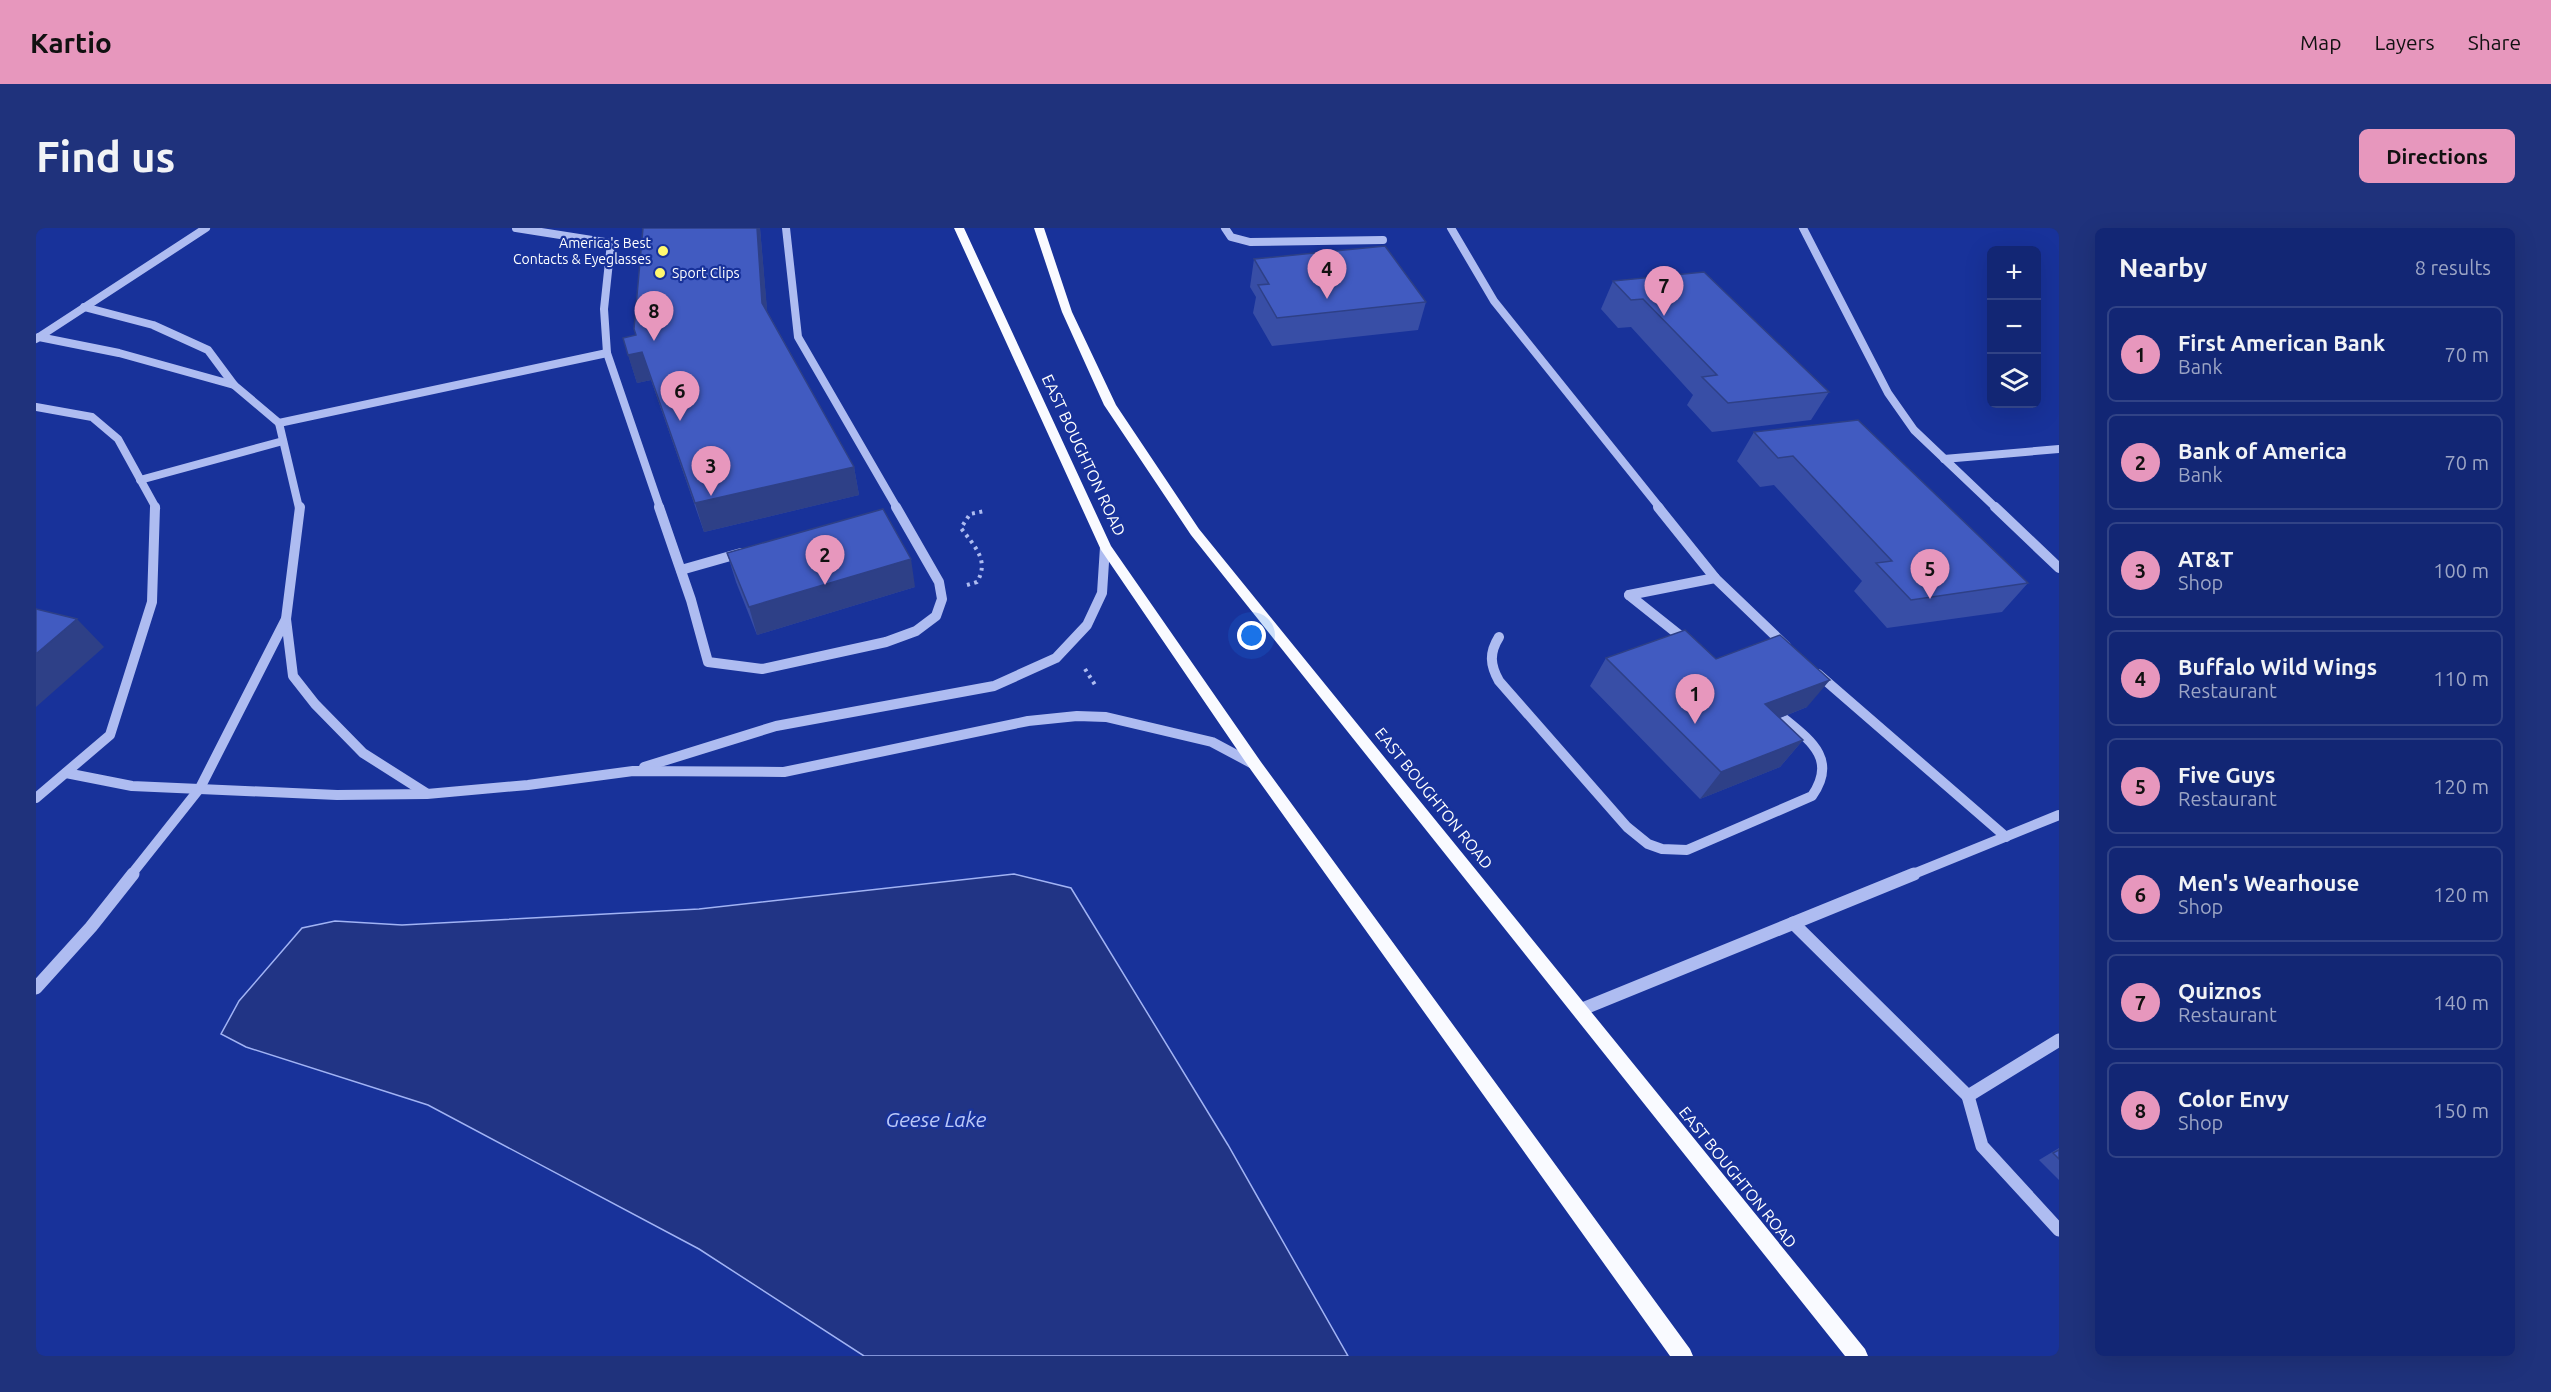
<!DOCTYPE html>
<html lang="en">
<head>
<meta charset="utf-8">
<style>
	body { margin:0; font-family:Ubuntu,sans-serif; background:#1f327c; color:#f1f3f6 }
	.controls { position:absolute; right:18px; top:18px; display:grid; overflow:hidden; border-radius:9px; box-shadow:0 6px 24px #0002 }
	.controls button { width:54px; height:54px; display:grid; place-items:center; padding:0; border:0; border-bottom:2px solid #314386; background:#122674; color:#f1f3f6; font:30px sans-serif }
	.you { position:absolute; left:1216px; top:408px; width:21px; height:21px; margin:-15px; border:4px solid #fff; border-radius:50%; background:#1a73e8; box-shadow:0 0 0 9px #1a73e833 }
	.badge { display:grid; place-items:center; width:39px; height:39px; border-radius:50%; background:#e797bd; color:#111; font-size:20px; font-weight:700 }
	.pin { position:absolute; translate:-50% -50px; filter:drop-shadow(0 2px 3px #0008) }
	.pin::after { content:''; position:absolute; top:32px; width:21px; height:18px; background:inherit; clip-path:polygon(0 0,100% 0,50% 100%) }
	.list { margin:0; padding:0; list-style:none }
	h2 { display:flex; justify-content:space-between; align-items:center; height:78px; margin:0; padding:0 24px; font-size:26px }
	h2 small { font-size:20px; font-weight:400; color:#9ca5c5 }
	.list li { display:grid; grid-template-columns:39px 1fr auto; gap:18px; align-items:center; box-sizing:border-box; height:96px; margin:0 12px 12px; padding:0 12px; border:2px solid #314386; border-radius:9px }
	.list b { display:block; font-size:22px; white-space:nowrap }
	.list p { margin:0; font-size:20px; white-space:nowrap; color:#9ca5c5 }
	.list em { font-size:20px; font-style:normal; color:#9ca5c5 }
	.icon { flex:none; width:33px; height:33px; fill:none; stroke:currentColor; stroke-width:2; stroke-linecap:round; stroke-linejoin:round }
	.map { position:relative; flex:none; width:2023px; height:1128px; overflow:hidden; border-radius:9px }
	header { display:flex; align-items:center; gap:36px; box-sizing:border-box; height:84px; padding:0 30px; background:#e797bd; color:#111 }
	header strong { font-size:28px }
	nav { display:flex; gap:33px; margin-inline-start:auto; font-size:21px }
	.intro { display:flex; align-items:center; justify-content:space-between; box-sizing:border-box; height:144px; padding:0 36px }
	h1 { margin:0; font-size:42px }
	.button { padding:15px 27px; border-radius:9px; background:#e797bd; color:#111; font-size:21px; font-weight:700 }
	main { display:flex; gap:36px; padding:0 36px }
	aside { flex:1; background:#122674; border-radius:9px; box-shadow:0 6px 24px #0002 }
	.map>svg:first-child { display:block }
</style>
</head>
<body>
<header>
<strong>Kartio</strong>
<nav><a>Map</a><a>Layers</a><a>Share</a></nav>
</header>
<div class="intro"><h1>Find us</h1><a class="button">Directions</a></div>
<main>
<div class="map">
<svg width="2023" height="1128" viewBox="0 0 2023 1128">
	<rect width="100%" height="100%" fill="#18329a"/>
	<polygon fill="#213485" stroke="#a1b3f4" stroke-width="1.5" points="978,646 1035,660 1192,917 1312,1128 828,1128 663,1021 392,877 210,819 185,806 203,773 266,700 299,693 366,697 663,681"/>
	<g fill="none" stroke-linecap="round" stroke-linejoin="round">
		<g stroke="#aebcf1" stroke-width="4" stroke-dasharray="3 4.5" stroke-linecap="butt">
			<path d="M931,357l10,-3c13,-22 -3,-36 -16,-54l9,-14 15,-3"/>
			<polyline points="1049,441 1061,460"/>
		</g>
		<g stroke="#aebcf1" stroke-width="8">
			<polyline points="480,0 575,15 568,81 571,125"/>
			<polyline points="750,0 762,109 861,280"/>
			<polyline points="1189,0 1195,9 1214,14 1347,12"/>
			<polyline points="1415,0 1458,73 1624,280"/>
			<polyline points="1767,0 1852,165 1878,202 1960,280"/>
			<polyline points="48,79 117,97 172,122 198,157 243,195 263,280"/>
			<polyline points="3,109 83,125 198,157"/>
			<polyline points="0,111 170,0"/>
			<polyline points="0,179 56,189 82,211 120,280"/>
			<polyline points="243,195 571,125 624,280"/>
			<polyline points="1908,231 2023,221"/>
			<polyline points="104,252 247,213"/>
		</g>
		<g stroke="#aebcf1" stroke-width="10">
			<polyline points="623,279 655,372 672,434 726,441 850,414 880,403 900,388 906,371 903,354 860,279"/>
			<polyline points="1622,279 1679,350 1750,418"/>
			<polyline points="1959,279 2023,340"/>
			<polyline points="645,342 705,325"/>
			<polyline points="1593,367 1652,414"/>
			<polyline points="1593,367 1679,350"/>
			<polyline points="250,391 257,448 279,476 327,525 390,565"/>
			<path d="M1463,409c-10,16 -9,28 0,44l128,146 21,17 14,5 25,1 125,-54c26,-37 -2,-56 -30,-79"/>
			<polyline points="1782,446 1970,609"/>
			<polyline points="608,539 740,498 958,458 1020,430 1051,397 1066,365 1069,319"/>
			<polyline points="30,545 96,558 301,567 391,566 492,557 597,543 748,544 992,493 1041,488 1070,489 1176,514 1219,537"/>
			<polyline points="0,570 74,507 116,374 119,279"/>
			<polyline points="95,647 164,560 250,391 264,279"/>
			<polyline points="1875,647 2023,587"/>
		</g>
		<g stroke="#aebcf1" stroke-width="13">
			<polyline points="1757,695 1932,868 2023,812"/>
			<polyline points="0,760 55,699 97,646"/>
			<polyline points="1544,782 1878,646"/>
			<polyline points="1932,868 1946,918 2023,1002"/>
		</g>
		<g fill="#f9faff" fill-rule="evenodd">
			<polygon points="918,0 928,0 1075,318 1225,534 1654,1121 1657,1128 1634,1128 1215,542 1065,322"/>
			<polygon points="998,0 1008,0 1036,84 1080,177 1163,301 1829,1121 1832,1128 1809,1128 1155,307 1068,177 1026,84"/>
		</g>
	</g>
	<g fill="#384ea6">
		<polygon points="724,0 731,83 818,239 823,267 668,304 615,152 601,155 587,110 600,107"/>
		<polygon points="1218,31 1390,74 1382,102 1236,118 1217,85 1220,69 1214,59"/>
		<polygon points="1577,53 1793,164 1775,192 1676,204 1651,177 1657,167 1595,99 1582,100 1565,81"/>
		<polygon points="1718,204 1992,355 1966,384 1851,400 1818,363 1826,353 1738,257 1724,259 1701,233"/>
		<polygon points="691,325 879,359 721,407 700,354"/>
		<polygon points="1570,430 1680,431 1771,479 1744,490 1767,512 1744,539 1664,571 1554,458"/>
		<polygon points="2023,920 2023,952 2003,932"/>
	</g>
	<g fill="#2e4087">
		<polygon points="721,0 724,0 733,103 726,75"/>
		<polygon points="606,124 615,152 601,155 592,127"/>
		<polygon points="818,239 823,267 668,304 659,275"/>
		<polygon points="875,331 879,359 721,407 713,379"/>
		<polygon points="41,391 68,419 0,479 0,426"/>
		<polygon points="1794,452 1771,479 1708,504 1729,476"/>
		<polygon points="1767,512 1744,539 1664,571 1685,544"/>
	</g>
	<g fill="#415bc1" stroke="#2e4087" stroke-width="1.5">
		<polygon points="607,0 721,0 726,75 818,239 659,275 606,124 592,127 587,110 600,107 598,101"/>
		<polygon points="1349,18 1390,74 1241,90 1222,57 1233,56 1218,31"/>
		<polygon points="1668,44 1793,164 1692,175 1666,149 1681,147 1607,71 1595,72 1577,53"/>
		<polygon points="1822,192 1992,355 1875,372 1840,335 1856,333 1757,228 1742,230 1718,204"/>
		<polygon points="847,281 875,331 713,379 691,325"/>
		<polygon points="0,381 41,391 0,426"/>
		<polygon points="1649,402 1680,431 1744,407 1794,452 1729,476 1767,512 1685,544 1570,430"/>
		<polygon points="2023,922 2023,931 2017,925"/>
	</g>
	<g fill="#fff86f" stroke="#18329a" stroke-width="2">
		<circle cx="627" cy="23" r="6"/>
		<circle cx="624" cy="45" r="6"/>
	</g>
	<g text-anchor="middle" stroke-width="4.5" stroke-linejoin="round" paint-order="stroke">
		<g font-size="14" fill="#fff" stroke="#18329a" text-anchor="end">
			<text x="615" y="20">America's Best<tspan x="615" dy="16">Contacts &amp; Eyeglasses</tspan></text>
			<text x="636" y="50" text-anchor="start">Sport Clips</text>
		</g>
		<g font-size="16" fill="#fff" stroke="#18329a">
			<text transform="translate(1048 227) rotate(65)" y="6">EAST BOUGHTON ROAD</text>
			<text transform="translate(1398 570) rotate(51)" y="6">EAST BOUGHTON ROAD</text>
			<text transform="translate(1702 949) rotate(51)" y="6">EAST BOUGHTON ROAD</text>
		</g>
		<g font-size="21" font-style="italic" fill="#bbc8f8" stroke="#18329a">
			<text x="900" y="899">Geese Lake</text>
		</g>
	</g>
</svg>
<div class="controls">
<button>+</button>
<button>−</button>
<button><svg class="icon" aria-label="layers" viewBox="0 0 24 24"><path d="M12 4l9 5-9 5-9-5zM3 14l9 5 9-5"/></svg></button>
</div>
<div class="you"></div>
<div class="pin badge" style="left:1659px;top:496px">1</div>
<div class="pin badge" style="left:789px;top:357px">2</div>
<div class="pin badge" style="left:675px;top:268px">3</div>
<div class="pin badge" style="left:1291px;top:71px">4</div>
<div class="pin badge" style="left:1894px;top:371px">5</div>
<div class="pin badge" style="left:644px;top:193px">6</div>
<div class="pin badge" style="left:1628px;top:88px">7</div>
<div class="pin badge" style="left:618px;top:113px">8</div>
</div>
<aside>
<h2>Nearby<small>8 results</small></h2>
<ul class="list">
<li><span class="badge">1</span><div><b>First American Bank</b><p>Bank</p></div><em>70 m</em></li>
<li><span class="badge">2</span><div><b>Bank of America</b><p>Bank</p></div><em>70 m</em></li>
<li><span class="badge">3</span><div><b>AT&amp;T</b><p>Shop</p></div><em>100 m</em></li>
<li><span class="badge">4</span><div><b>Buffalo Wild Wings</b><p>Restaurant</p></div><em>110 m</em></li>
<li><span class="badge">5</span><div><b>Five Guys</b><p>Restaurant</p></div><em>120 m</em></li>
<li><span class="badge">6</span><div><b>Men's Wearhouse</b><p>Shop</p></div><em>120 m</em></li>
<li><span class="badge">7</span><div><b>Quiznos</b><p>Restaurant</p></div><em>140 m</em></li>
<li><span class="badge">8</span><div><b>Color Envy</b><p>Shop</p></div><em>150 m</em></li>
</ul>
</aside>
</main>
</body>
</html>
